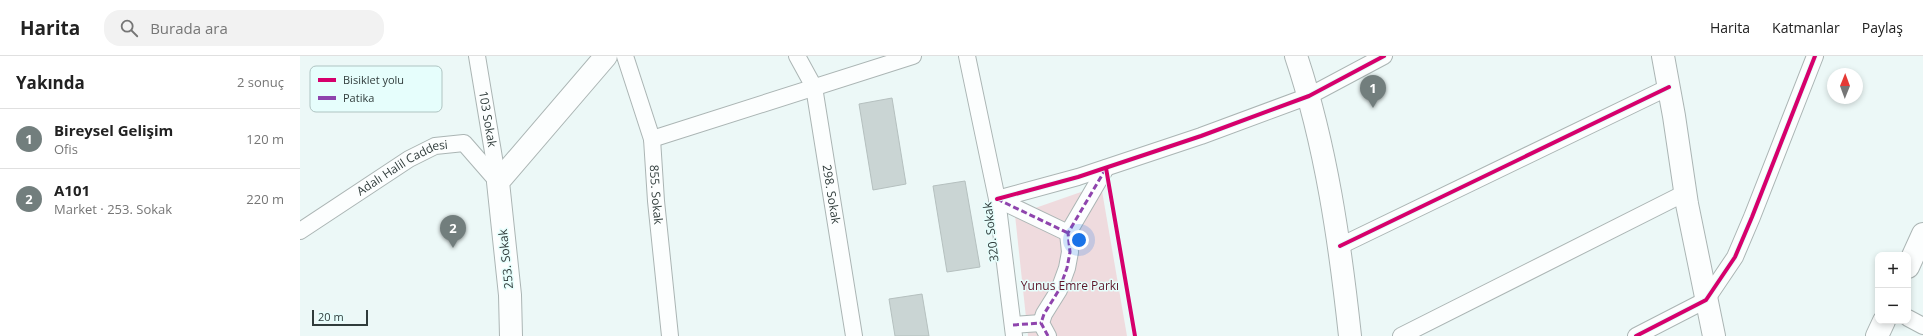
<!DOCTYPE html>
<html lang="tr">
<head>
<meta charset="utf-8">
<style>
	body { margin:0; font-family:"Open Sans",sans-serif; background:#f2f2f2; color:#222 }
	.controls { position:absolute; right:12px; bottom:12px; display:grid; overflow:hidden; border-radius:8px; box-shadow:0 2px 6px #0003 }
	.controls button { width:36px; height:36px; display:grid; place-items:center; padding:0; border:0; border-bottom:1px solid #e0e0e0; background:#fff; color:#222; font:20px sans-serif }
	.compass { position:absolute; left:1527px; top:12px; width:36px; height:36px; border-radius:50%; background:#fff; box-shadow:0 2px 6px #0003; rotate:1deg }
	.scale { position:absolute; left:12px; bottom:10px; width:56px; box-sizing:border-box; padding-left:4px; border:2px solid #303c3b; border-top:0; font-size:11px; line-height:14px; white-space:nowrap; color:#303c3b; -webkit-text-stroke:3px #e6fefc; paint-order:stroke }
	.you { position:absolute; left:779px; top:184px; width:14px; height:14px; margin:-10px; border:3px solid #fff; border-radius:50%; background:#1a73e8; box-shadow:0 0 0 6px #1a73e833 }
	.badge { display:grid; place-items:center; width:26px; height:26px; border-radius:50%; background:#727e7d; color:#fff; font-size:13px; font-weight:700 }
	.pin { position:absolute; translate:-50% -33px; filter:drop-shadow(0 1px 2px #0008) }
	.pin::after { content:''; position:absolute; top:21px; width:14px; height:12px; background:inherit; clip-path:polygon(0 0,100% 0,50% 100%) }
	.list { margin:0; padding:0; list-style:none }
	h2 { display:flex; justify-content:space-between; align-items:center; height:52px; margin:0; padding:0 16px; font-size:17px }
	h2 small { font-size:13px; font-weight:400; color:#767676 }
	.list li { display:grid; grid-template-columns:26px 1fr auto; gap:12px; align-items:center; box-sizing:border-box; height:60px; padding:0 16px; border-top:1px solid #e0e0e0 }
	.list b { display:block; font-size:15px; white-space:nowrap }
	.list p { margin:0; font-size:13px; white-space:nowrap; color:#767676 }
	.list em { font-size:13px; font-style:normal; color:#767676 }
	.icon { flex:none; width:22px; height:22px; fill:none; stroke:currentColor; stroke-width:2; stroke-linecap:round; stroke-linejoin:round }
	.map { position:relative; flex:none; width:1623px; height:280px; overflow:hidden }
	header { display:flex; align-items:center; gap:24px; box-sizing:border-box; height:56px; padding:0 20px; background:#fff; border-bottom:1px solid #e0e0e0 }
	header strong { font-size:19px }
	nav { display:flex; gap:22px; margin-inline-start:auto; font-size:14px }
	.search { width:280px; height:36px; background:#f2f2f2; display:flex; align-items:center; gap:10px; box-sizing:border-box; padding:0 14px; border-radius:16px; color:#767676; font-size:15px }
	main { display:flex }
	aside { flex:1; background:#fff }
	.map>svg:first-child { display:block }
</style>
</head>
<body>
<header>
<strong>Harita</strong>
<div class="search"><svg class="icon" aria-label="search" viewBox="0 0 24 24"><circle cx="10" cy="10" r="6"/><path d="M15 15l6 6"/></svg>Burada ara</div>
<nav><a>Harita</a><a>Katmanlar</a><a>Paylaş</a></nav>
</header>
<main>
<aside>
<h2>Yakında<small>2 sonuç</small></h2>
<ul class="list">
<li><span class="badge">1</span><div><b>Bireysel Gelişim</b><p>Ofis</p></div><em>120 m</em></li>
<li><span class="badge">2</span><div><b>A101</b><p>Market · 253. Sokak</p></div><em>220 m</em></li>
</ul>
</aside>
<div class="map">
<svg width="1623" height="280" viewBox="0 0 1623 280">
	<rect width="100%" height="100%" fill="#ecf8f7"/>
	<polygon fill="#efdbde" points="801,129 827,280 728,280 715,159"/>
	<g fill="#cad5d4" stroke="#b5c0bf">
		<polygon points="592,42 606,128 573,134 559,48"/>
		<polygon points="665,125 680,211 647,216 633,130"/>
		<polygon points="622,238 629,280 595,280 589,243"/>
	</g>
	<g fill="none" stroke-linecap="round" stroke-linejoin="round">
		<g stroke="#abb5b4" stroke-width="18">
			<g id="street">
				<path id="s1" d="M177,0l21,126"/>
				<path id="s2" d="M325,0l27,83 4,62 14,135"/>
				<path id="s3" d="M497,0l17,31 40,249"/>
				<polyline points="667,0 697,143 714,280"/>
				<polyline points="352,83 613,0"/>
				<polyline points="697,143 778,121 901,80 1009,40 1084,0"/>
				<polyline points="697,143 768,177"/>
				<path id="s4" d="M0,175l109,-72 26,-13 29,-3 34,39"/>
				<polyline points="1040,190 1369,31"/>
				<polyline points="1608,262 1623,270"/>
				<polyline points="713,269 741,267"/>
				<polyline points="748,280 741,267 744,258 759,234 767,212 770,196 768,177 806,112"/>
				<polyline points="1101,280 1385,137"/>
				<polyline points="1336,280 1406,244 1435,201 1452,161 1515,0"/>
			</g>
		</g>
		<g stroke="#abb5b4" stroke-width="24">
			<g id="secondary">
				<path d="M996,0c30,89 44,187 54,280"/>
				<polyline points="1363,0 1374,60 1387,148 1414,280"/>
				<polyline points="1608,211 1623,178"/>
				<polyline points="211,280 210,239 198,126 306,0"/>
				<polyline points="1577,280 1584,265"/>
			</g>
		</g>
		<use href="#street" stroke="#fcfefe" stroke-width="16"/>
		<use href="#secondary" stroke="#fcfefe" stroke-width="22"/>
		<g stroke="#8e44ad" stroke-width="3" stroke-dasharray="6 3" stroke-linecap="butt">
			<polyline points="697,143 768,177"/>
			<polyline points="713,269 741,267"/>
			<polyline points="748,280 741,267 744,258 759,234 767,212 770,196 768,177 805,114"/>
		</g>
		<g stroke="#e6fefc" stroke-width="6">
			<g id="cycleway">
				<polyline points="806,112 835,280"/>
				<polyline points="697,143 778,121 901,80 1009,40 1084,0"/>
				<polyline points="1040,190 1369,31"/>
				<polyline points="1336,280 1406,244 1435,201 1452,161 1515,0"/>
			</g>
		</g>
		<use href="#cycleway" stroke="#d6006c" stroke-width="4"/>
	</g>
	<g text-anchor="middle" stroke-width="3" stroke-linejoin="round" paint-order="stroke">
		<g font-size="12" fill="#303c3b" stroke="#e6fefc">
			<text dy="4" stroke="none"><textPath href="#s1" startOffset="64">103 Sokak</textPath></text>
			<text dy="4" stroke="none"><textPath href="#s4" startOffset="121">Adalı Halil Caddesi</textPath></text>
			<text dy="4" stroke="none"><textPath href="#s2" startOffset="143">855. Sokak</textPath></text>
			<text dy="4" stroke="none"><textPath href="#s3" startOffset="144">298. Sokak</textPath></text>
			<text transform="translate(691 176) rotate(-97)" y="4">320. Sokak</text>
			<text transform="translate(206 203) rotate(-96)" y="4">253. Sokak</text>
		</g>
		<g font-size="12" fill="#5f162a" stroke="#e6fefc">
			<text x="770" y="234">Yunus Emre Parkı</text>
		</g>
	</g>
	<rect x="10" y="10" width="132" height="46" rx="6" fill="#e6fefc" stroke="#afc4c2" stroke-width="1"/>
	<rect x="18" y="22" width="18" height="4" fill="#d6006c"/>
	<rect x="18" y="40" width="18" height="4" fill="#8e44ad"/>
	<g font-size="11" fill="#303c3b">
		<text x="43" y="28">Bisiklet yolu</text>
		<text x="43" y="46">Patika</text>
	</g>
</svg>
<div class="controls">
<button>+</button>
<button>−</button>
</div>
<svg class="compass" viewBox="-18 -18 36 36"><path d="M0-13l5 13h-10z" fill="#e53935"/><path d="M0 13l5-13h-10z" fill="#767676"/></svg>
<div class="scale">20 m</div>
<div class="you"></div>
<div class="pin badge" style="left:1073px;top:52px">1</div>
<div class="pin badge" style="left:153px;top:192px">2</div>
</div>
</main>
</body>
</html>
